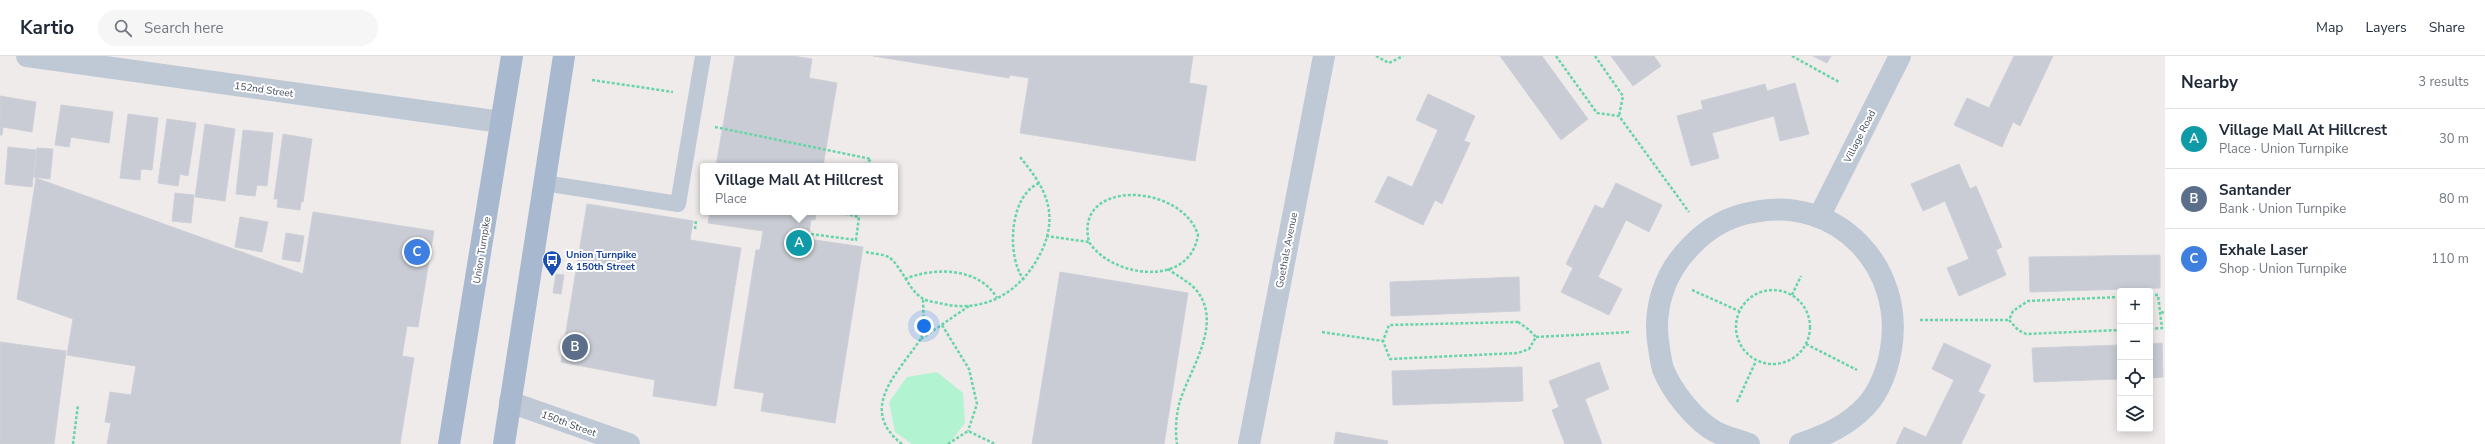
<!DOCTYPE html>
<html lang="en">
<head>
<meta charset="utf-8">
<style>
	body { margin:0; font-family:"Nunito Sans",sans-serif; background:#f6f6f7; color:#1f2937 }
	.controls { position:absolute; right:12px; bottom:12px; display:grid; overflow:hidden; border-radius:4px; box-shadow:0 2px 10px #0003 }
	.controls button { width:36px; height:36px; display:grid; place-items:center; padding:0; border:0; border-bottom:1px solid #e0e1e3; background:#fff; color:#1f2937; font:20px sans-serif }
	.you { position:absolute; left:924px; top:270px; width:14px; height:14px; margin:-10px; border:3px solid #fff; border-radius:50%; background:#1a73e8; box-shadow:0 0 0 6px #1a73e833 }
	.badge { display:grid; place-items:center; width:26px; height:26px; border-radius:50%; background:#1a73e8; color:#fff; font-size:13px; font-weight:700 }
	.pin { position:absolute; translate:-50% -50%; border:2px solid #fff; box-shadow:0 1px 4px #0006 }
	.popup { position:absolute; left:700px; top:107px; width:198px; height:52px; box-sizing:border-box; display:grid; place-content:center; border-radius:4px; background:#fff; filter:drop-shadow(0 1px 3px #0005); font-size:13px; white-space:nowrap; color:#747a83 }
	.popup b { font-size:15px; color:#1f2937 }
	.popup::after { content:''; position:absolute; left:50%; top:100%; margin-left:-8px; border:8px solid transparent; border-top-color:#fff }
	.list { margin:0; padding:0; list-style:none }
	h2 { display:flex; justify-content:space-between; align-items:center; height:52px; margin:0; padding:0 16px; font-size:17px }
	h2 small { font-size:13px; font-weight:400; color:#747a83 }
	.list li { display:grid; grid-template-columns:26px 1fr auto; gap:12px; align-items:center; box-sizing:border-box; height:60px; padding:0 16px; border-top:1px solid #e0e1e3 }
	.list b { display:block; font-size:15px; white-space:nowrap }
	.list p { margin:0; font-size:13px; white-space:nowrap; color:#747a83 }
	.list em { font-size:13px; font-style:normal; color:#747a83 }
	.icon { flex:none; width:22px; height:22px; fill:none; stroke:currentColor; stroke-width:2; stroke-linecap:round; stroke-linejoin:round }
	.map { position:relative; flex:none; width:2165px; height:388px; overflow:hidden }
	header { display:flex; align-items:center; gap:24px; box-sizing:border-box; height:56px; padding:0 20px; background:#fff; border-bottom:1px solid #e0e1e3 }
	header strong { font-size:19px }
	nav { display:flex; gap:22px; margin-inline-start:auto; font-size:14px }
	.search { width:280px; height:36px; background:#f6f6f7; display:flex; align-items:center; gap:10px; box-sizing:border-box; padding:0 14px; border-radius:22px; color:#747a83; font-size:15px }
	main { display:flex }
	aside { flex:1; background:#fff }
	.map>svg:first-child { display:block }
</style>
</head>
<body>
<header>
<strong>Kartio</strong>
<div class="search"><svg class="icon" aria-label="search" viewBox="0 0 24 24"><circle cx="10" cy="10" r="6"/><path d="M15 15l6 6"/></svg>Search here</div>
<nav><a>Map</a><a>Layers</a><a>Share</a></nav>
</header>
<main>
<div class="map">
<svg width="2165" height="388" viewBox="0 0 2165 388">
	<rect width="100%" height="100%" fill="#efebeb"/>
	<polygon fill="#b2f4d1" points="937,316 963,337 965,367 949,388 912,388 895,376 889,346 907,321"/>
	<g fill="#c9ccd4" stroke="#ced0d8">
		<polygon points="735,0 793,0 812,3 809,22 837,27 823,110 716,110"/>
		<polygon points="873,0 1193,0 1189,27 1207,30 1195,105 1020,77 1029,22 1010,19 1009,22"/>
		<polygon points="1500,0 1542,0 1588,63 1561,84"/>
		<polygon points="1611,0 1654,0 1661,10 1633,30"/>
		<polygon points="1813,0 1831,0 1827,7"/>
		<polygon points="2014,0 2053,0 2020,70 2013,66 2002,91 1954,69 1967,42 1989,52"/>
		<polygon points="1795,27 1809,78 1780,85 1774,60 1712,77 1719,102 1691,110 1677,60 1703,53 1701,45 1765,28 1767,35"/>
		<polygon points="1428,38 1475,60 1464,85 1470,87 1442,148 1435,144 1423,169 1375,146 1388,120 1412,131 1438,74 1416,64"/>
		<polygon points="0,40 36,46 32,76 3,71 2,79 0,79"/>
		<polygon points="61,49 113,56 109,87 71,81 69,91 55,89"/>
		<polygon points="128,58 158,62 152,114 141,113 140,124 120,122"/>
		<polygon points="167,63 196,67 188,120 180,118 178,130 158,127"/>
		<polygon points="205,68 235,73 225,145 195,141"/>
		<polygon points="243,74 273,77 267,130 257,129 255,140 236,138"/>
		<polygon points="283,78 312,83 303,146 301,146 300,154 277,151 278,143 274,143"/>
		<polygon points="8,91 36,94 32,131 5,128"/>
		<polygon points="37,92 53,93 50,123 34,121"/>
		<polygon points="1959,108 1970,133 1976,130 2002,191 1996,194 2006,219 1959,240 1947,212 1969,203 1945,145 1923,155 1911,128"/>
		<polygon points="36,122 303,218 313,156 434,175 418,271 407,270 402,300 414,302 400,388 107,388 111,367 105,366 110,336 131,339 136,310 67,299 73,263 17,243"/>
		<polygon points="1616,127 1662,149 1649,176 1626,164 1598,221 1622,233 1609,259 1561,236 1573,212 1566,208 1595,149 1603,153"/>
		<polygon points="175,137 194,139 191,167 172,165"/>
		<polygon points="587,148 693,165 690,184 741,192 716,350 653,340 655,324 561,306"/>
		<polygon points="710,156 816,156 815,164 811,164 808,183 863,191 835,367 761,355 764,337 734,332 756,194 760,194 763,175 708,167"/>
		<polygon points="240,161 268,166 262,196 235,191"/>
		<polygon points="286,177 304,180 300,206 282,203"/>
		<polygon points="2160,199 2160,232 2030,236 2029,201"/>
		<polygon points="1060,216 1188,237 1164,388 1032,388"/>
		<polygon points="556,218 564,219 561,238 553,237"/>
		<polygon points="1519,221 1520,255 1391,260 1390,226"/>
		<polygon points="0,286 66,295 54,388 0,388"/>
		<polygon points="1944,287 1991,309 1978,336 1985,339 1961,388 1896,388 1904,371 1926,381 1954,324 1932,313"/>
		<polygon points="2162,287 2163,321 2150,322 2150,288"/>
		<polygon points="2120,289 2120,323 2034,326 2032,292"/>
		<polygon points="1599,306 1609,333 1585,343 1602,388 1565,388 1552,354 1559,351 1549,325"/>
		<polygon points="1522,311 1523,345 1393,349 1392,315"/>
		<polygon points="1336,376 1388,385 1387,388 1334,388"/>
	</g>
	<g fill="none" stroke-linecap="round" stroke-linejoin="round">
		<g stroke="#67d5a7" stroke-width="2.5" stroke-dasharray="3 2" stroke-linecap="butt">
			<polyline points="1376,0 1389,7 1403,0"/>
			<polyline points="1556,0 1597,57 1619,60 1689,156"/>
			<polyline points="1595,0 1623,40 1619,60"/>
			<polyline points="1792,0 1839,26"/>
			<polyline points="592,24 673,36"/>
			<polyline points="715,71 871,103 864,110"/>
			<polyline points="695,173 696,164"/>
			<polyline points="811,178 856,184 859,161 838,156"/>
			<path d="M1046,180l43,6c-16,-64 93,-59 109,-7 -8,53 -86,43 -109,7"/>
			<path d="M866,196c7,2 19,2 24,6 13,11 18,31 32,40 5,4 15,4 21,6 46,10 82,-16 100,-56 16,-38 0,-63 -23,-91"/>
			<path d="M1168,213c9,7 22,13 29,22 26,33 -7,78 -17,110 -4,13 -5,30 -3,43"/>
			<path d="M905,223c29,-12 74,-12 92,19"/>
			<path d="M1024,224c-18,-23 -15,-86 16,-97"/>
			<circle cx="1773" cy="271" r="37"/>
			<polyline points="1692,234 1739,255"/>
			<polyline points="1792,239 1801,220"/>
			<polyline points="2150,239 2158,239 2162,272 2150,273"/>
			<polyline points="2120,241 2028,245 2013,255 2009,264 2018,274 2026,278 2120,274"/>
			<polyline points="2161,256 2165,257"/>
			<polyline points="1920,264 2009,264"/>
			<polygon points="1518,266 1528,273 1536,281 1529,293 1518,297 1390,303 1383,285 1389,269"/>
			<polyline points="942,269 969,313 977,348 968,375"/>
			<polyline points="1322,276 1383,285"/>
			<polyline points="1536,281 1631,276"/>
			<polyline points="921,283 969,250"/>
			<polyline points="1806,288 1857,314"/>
			<polyline points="1737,346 1756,305"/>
			<polyline points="73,388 78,349"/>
			<path d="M902,388c-45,-35 -4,-71 18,-104l4,-9 -1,-32"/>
			<polyline points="948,388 968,375 995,388"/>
		</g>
		<polyline stroke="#bfc9d5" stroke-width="16" points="544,127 678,148 703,0"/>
		<g stroke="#bfc9d5" stroke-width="22">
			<polyline points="27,0 501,66"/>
			<polyline points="1819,161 1900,0"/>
			<polyline points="510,346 629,388"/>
			<polyline points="1249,388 1324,0"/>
			<path d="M1749,388c-11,-4 -23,-7 -33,-12 -21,-11 -45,-42 -53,-63 -2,-7 -3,-14 -4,-21 -7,-38 5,-75 32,-102 17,-18 38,-30 63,-34 83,-17 151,55 137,137 -3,19 -11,42 -25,57 -19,20 -40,29 -66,38"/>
		</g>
		<g stroke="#a7b8cf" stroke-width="22">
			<polyline points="449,388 512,0"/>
			<polyline points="504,388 564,0"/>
		</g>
	</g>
	<defs>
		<g id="bus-pin" transform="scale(1)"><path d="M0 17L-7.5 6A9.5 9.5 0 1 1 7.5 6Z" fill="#1a4fb4" stroke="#fff"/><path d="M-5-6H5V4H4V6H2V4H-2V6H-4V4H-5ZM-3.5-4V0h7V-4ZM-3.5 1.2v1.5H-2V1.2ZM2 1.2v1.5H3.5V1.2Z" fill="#fff"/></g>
	</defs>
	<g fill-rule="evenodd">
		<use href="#bus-pin" x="552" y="204"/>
	</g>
	<g text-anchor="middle" stroke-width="4" stroke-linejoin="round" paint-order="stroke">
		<g font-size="10" fill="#424d5b" stroke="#fff">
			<text transform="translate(264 33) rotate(8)" y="4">152nd Street</text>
			<text transform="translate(1859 80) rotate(-63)" y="4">Village Road</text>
			<text transform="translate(481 194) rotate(-81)" y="4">Union Turnpike</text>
			<text transform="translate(1286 194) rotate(-79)" y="4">Goethals Avenue</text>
			<text transform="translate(569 367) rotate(20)" y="4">150th Street</text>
		</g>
		<g font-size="10" font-weight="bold" fill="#164399" stroke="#fff" text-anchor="start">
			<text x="566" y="202">Union Turnpike<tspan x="566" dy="12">&amp; 150th Street</tspan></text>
		</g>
	</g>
</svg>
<div class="controls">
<button>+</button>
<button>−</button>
<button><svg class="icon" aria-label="locate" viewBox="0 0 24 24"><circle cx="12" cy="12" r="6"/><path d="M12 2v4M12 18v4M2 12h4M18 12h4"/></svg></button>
<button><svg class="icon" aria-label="layers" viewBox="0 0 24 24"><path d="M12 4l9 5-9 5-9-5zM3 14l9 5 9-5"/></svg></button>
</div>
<div class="you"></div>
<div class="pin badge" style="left:799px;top:187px;background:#0f9aa8">A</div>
<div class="popup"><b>Village Mall At Hillcrest</b>Place</div>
<div class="pin badge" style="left:575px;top:291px;background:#5c6f8a">B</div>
<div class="pin badge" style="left:417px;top:196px;background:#3f7fe0">C</div>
</div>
<aside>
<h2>Nearby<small>3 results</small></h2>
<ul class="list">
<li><span class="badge" style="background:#0f9aa8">A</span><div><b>Village Mall At Hillcrest</b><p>Place · Union Turnpike</p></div><em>30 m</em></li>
<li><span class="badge" style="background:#5c6f8a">B</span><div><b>Santander</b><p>Bank · Union Turnpike</p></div><em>80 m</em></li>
<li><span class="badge" style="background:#3f7fe0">C</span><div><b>Exhale Laser</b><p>Shop · Union Turnpike</p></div><em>110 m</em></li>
</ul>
</aside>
</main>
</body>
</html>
